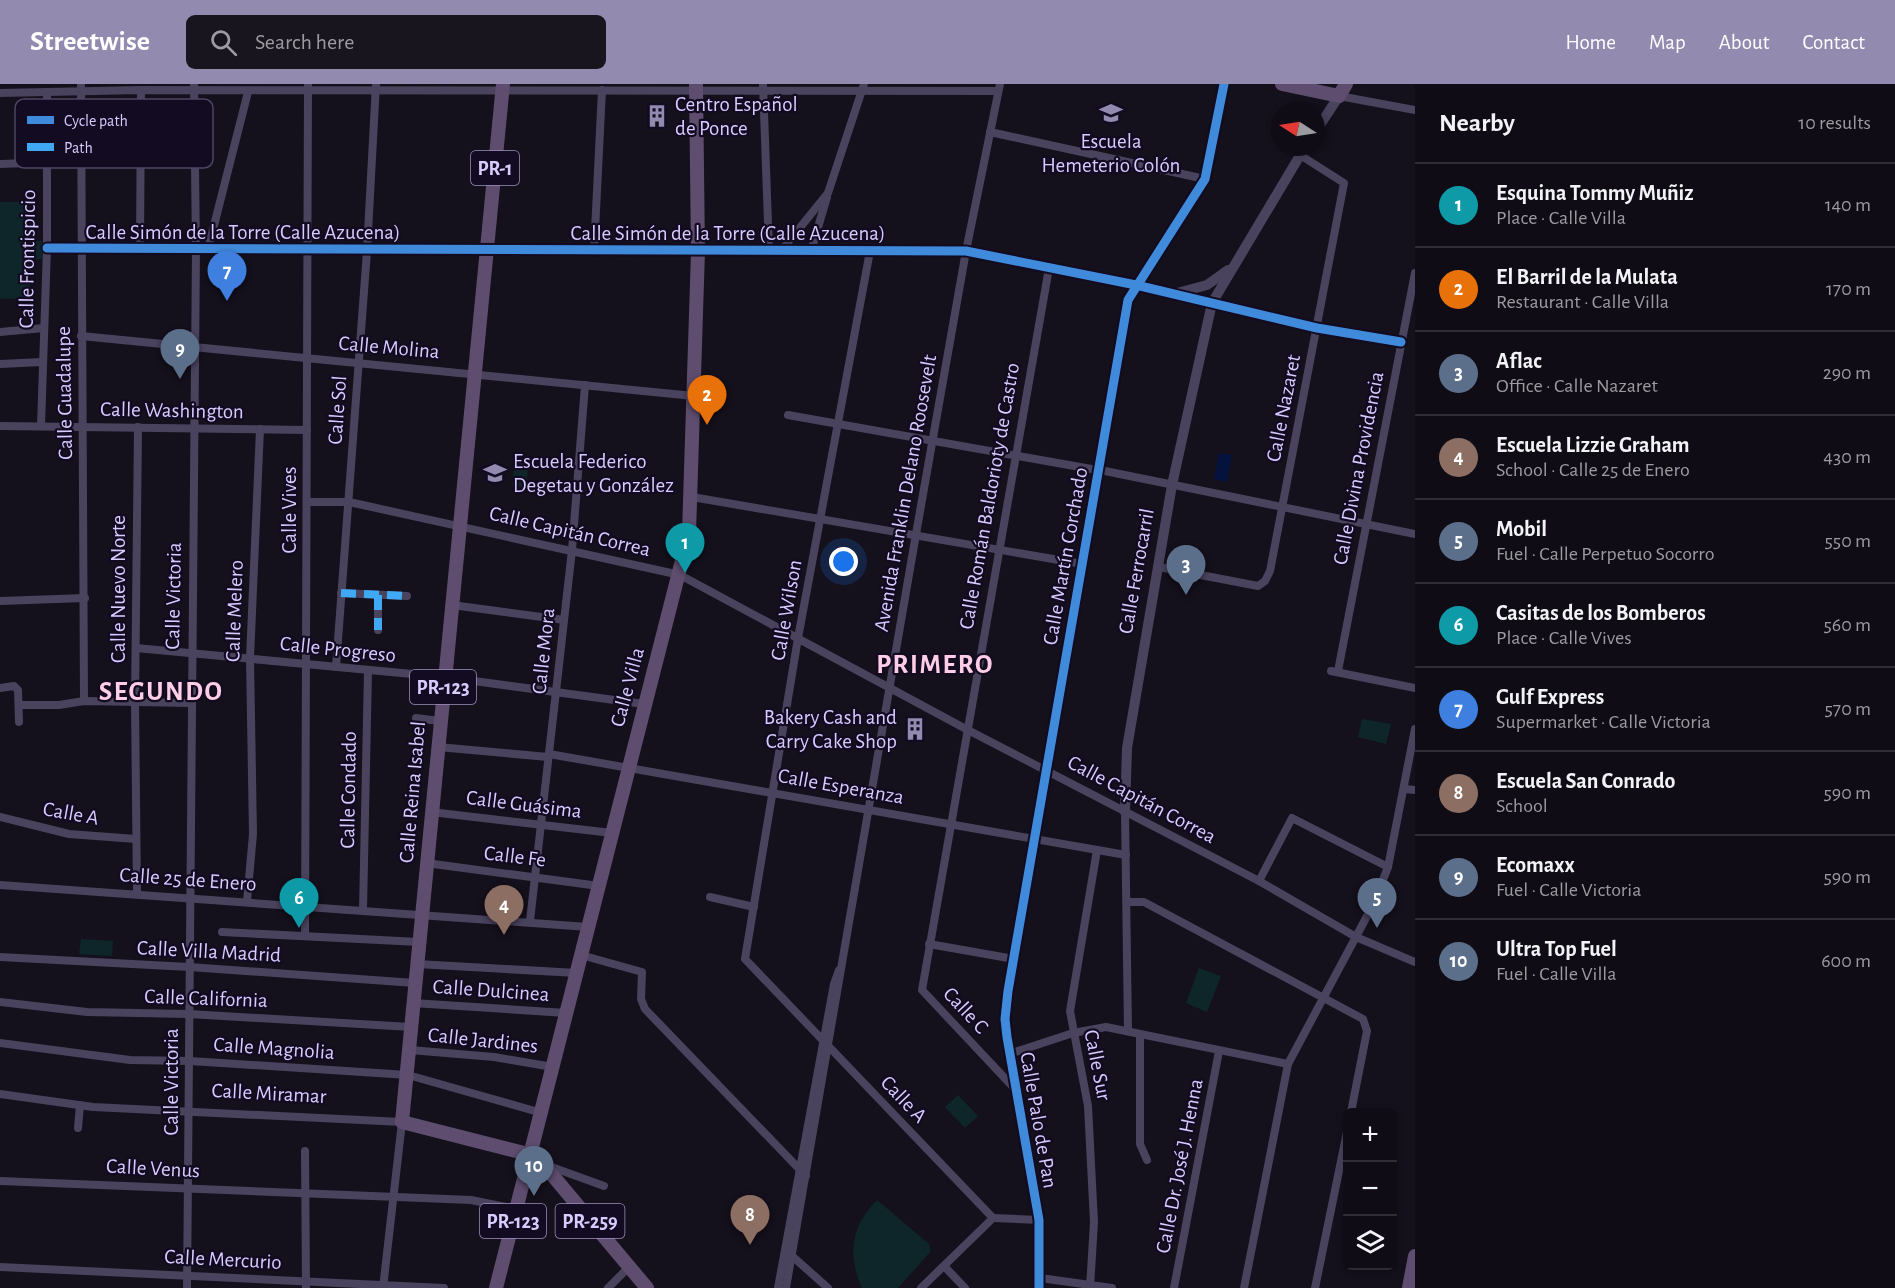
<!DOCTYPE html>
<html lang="en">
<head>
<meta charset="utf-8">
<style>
	body { margin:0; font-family:"Alegreya Sans",sans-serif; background:#18151e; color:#f1f3f6 }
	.controls { position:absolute; right:18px; bottom:18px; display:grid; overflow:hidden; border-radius:9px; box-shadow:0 3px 9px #0003 }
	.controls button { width:54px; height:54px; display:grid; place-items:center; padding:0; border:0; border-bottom:2px solid #2f2c34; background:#0f0c15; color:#f1f3f6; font:30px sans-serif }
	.compass { position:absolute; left:1271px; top:18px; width:54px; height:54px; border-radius:50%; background:#0f0c15; box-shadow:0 3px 9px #0003; rotate:282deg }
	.you { position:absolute; left:844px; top:478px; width:21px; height:21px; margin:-15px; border:4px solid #fff; border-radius:50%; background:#1a73e8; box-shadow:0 0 0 9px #1a73e833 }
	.badge { display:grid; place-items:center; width:39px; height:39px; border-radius:50%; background:#938ab0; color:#fff; font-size:20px; font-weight:700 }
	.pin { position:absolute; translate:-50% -50px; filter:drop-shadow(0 2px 3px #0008) }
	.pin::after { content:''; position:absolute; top:32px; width:21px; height:18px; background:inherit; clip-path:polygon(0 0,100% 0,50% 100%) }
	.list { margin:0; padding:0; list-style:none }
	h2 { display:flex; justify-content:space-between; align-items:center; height:78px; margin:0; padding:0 24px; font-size:26px }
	h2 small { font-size:20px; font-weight:400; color:#9b9ba0 }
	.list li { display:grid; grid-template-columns:39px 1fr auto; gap:18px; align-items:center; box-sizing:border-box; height:84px; padding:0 24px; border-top:2px solid #2f2c34 }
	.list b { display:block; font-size:22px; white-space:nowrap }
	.list p { margin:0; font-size:20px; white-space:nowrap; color:#9b9ba0 }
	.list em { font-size:20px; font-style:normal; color:#9b9ba0 }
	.icon { flex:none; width:33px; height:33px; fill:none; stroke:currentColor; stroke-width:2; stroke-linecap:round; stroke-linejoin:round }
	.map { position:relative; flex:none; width:1415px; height:1204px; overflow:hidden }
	header { display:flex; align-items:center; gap:36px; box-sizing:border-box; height:84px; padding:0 30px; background:#938ab0; color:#fff }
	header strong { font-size:28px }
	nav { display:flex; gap:33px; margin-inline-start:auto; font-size:21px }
	.search { width:420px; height:54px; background:#18151e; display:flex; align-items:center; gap:15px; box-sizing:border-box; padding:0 21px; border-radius:9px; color:#9b9ba0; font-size:22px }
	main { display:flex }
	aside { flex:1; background:#0f0c15 }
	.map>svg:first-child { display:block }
</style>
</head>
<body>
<header>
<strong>Streetwise</strong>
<div class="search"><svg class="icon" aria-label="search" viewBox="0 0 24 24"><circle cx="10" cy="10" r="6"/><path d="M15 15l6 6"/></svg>Search here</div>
<nav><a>Home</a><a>Map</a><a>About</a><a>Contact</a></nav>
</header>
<main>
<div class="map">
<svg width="1415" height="1204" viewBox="0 0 1415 1204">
	<rect width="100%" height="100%" fill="#14101c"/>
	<g fill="#0e262a">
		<polygon points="0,118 28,118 29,157 42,157 42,175 29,176 30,214 0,215"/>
		<polygon points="515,373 529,375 526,403 512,402"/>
		<polygon points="1362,635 1391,640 1386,660 1358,653"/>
		<polygon points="81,855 113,857 112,872 79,870"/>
		<polygon points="1199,884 1221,892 1207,928 1186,919"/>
		<polygon points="958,1011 978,1032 965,1044 945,1023"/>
		<path d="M877,1116l52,44 2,7 -33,37h-36c-15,-34 -11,-62 15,-88z"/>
		<polygon points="746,1120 763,1123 758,1151 741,1148"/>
	</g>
	<polygon fill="#06123e" points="1219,369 1232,371 1227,398 1214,395"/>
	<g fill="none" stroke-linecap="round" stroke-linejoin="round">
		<g stroke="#49435e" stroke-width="8">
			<polyline points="81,0 84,617"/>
			<polyline points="763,0 769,167"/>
			<polyline points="0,9 141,6 998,7"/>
			<polyline points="1339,12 1415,26"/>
			<polyline points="990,48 1205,95"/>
			<polyline points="0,80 196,73"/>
			<polyline points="47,164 486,167"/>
			<polyline points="208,165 248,8"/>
			<polyline points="140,166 141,6"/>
			<polyline points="594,167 602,6"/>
			<polyline points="781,167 828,109 864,0"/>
			<polyline points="811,167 827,113"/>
			<polyline points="870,167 798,554 745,875 993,1134"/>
			<polyline points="1212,219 1317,244 1401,258"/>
			<polyline points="0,248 44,244"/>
			<polyline points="81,252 694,312"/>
			<polyline points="0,280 42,278"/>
			<polyline points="788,331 1097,386"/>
			<polyline points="0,342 307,346"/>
			<polyline points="41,342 47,164 47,9"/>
			<polyline points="1100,386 1415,450"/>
			<polyline points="692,413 1082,480"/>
			<polyline points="307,418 349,418 680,491 966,645 1259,797 1356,853 1415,878"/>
			<polyline points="1159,483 1258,502 1265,497 1270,487 1344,99 1300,71"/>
			<polyline points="341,509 407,512"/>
			<polyline points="378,511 378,546"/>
			<polyline points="0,517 85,514"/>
			<polyline points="452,521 564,536"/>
			<polyline points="136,564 444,593 644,620"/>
			<polyline points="336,583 367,167 376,0"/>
			<polyline points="1331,587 1415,604"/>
			<polyline points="1338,587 1415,189"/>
			<polyline points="0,604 14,602 18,606 19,638"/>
			<polyline points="19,621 59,621 84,617 190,619"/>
			<polyline points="416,634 439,637"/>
			<polyline points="438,663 548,673"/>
			<polyline points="549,670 1126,771"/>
			<polyline points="1405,705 1415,706"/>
			<polyline points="431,728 612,749"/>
			<polyline points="1125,728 1128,947"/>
			<polyline points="0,733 69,750 136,755"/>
			<polyline points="426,779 599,802"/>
			<polyline points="1259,797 1292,734 1388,783"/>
			<polyline points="0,801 588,843"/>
			<polyline points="137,810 135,618 138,343"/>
			<polyline points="710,813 754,823"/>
			<polyline points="247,817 253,750 250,574 260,345"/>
			<polyline points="1128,818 1144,818 1363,935 1367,947 1351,1028"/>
			<polyline points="363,826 368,587"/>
			<polyline points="530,837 572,466 585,301"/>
			<polyline points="222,848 419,858"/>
			<polyline points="305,852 308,0"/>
			<polyline points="929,860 1014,875"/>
			<polyline points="581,871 642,888 641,915 645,925 806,1092"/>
			<polyline points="0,873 189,883 415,899"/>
			<polyline points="417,880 577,889"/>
			<polyline points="0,918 87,928 189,930 411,943"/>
			<polyline points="413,919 566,929"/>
			<polyline points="1140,950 1140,1060 1147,1076"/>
			<polyline points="0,959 130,976 190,977 408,991 542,1029"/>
			<polyline points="410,966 494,973 553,983"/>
			<polyline points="1009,970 1073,949 1106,943 1288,980"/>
			<polyline points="1015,1005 922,906 1049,184"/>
			<polyline points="0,1010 93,1023 402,1038 383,1204"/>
			<polyline points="78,1044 80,1021"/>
			<polyline points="305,1067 306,1204"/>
			<polyline points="546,1081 604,1102"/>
			<polyline points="0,1097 471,1116 516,1125"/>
			<polyline points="993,1134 1039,1136"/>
			<polyline points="787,1171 792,1172 828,1204"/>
			<polyline points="944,1182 965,1204"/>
			<polyline points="0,1183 444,1204"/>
			<polyline points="1040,1194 1112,1204"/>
			<polyline points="187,1204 196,165 194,0"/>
			<polyline points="608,1204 628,1184"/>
			<polyline points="778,1204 834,900 839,886"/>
			<polyline points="786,1204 916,450 966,167 1000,0"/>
			<polyline points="921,1204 993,1134"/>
			<polyline points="1039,1204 1039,1136 1007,953 1005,935 1008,907 1128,216 1205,95 1224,0"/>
			<polyline points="1090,1204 1094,1138 1088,1022 1070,927 1097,766"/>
			<polyline points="1174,1204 1219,967"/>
			<polyline points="1244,1204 1288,980 1374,819 1388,783 1415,645"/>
			<polyline points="1315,1204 1348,1043"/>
		</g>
		<g stroke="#49435e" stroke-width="10">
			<polyline points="1316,47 1339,12"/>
			<polyline points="486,167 966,167 1136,201 1212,219"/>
			<polyline points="1177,209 1207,201 1228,186"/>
			<polyline points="1125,728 1127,664 1172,401 1212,219 1305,63"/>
		</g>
		<g stroke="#5f4d6f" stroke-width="14">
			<polyline points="503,0 402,1038 532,1071 543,1080 647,1204"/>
			<polyline points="1282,0 1339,12 1346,0"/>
			<polyline points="496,1204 689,449 698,167 696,0"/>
			<polyline points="1409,1204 1415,1172"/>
		</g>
		<g stroke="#3fa9f5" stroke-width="8" stroke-dasharray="15 8" stroke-linecap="butt">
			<polyline points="341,509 407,512"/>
			<polyline points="378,511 378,546"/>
		</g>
		<g stroke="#120b21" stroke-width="13">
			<g id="cycleway">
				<polyline points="47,164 966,167 1136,201 1317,244 1401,258"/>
				<polyline points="1039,1204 1039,1136 1007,953 1005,935 1008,907 1128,216 1205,95 1224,0"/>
			</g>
		</g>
		<use href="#cycleway" stroke="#408adc" stroke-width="9"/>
	</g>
	<defs>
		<g id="school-bare" transform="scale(1.8)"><path d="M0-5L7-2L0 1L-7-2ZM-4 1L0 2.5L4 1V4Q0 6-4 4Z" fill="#938ab0" stroke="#120b21" stroke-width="2.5" paint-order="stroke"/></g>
		<g id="building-bare" transform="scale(1.8)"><path d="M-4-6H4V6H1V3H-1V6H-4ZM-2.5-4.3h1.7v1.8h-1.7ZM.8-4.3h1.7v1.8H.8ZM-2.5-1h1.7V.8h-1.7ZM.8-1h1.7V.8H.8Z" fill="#938ab0" stroke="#120b21" stroke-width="2.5" paint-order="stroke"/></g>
	</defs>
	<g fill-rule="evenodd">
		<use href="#school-bare" x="1111" y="29"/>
		<use href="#building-bare" x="657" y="32"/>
		<use href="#school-bare" x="495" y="389"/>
		<use href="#building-bare" x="915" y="645"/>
	</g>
	<g text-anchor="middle" stroke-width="4.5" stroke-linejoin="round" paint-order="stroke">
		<g fill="#120b21" stroke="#9d91bc" stroke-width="1.5">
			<rect x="471" y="67" width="48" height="34" rx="4.5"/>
			<rect x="410" y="586" width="66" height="34" rx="4.5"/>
			<rect x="480" y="1120" width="66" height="34" rx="4.5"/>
			<rect x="555.5" y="1120" width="69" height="34" rx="4.5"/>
		</g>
		<g font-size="20" font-weight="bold" fill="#d8cbff">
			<text x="495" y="91">PR-1</text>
			<text x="443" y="610">PR-123</text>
			<text x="513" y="1144">PR-123</text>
			<text x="590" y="1144">PR-259</text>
		</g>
		<g font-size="21" fill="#d8cbff" stroke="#120b21" text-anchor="start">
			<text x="675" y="27">Centro Español<tspan x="675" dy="24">de Ponce</tspan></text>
			<text x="1111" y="64" text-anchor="middle">Escuela<tspan x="1111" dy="24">Hemeterio Colón</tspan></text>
			<text x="513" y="384">Escuela Federico<tspan x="513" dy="24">Degetau y González</tspan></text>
			<text x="897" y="640" text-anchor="end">Bakery Cash and<tspan x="897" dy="24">Carry Cake Shop</tspan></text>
		</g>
		<g font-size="21" fill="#d8cbff" stroke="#120b21">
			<text x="243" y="155">Calle Simón de la Torre (Calle Azucena)</text>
			<text x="728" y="156">Calle Simón de la Torre (Calle Azucena)</text>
			<text transform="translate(27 175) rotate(-89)" y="7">Calle Frontispicio</text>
			<text transform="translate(389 263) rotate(5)" y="7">Calle Molina</text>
			<text transform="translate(64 309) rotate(-91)" y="7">Calle Guadalupe</text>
			<text transform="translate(1283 324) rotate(-79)" y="7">Calle Nazaret</text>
			<text transform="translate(172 326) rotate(1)" y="7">Calle Washington</text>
			<text transform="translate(337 326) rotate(-86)" y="7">Calle Sol</text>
			<text transform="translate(1358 384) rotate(-79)" y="7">Calle Divina Providencia</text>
			<text transform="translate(905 409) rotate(-80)" y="7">Avenida Franklin Delano Roosevelt</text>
			<text transform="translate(989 412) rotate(-80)" y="7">Calle Román Baldorioty de Castro</text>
			<text transform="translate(289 426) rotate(-90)" y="7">Calle Vives</text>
			<text transform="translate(570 447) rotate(13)" y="7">Calle Capitán Correa</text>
			<text transform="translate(1065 472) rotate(-80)" y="7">Calle Martín Corchado</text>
			<text transform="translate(1136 487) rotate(-80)" y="7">Calle Ferrocarril</text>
			<text transform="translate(118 505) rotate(-90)" y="7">Calle Nuevo Norte</text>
			<text transform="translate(173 512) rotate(-89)" y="7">Calle Victoria</text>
			<text transform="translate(786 526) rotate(-80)" y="7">Calle Wilson</text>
			<text transform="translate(234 527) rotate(-88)" y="7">Calle Melero</text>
			<text transform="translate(338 565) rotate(6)" y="7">Calle Progreso</text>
			<text transform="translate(543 567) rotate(-84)" y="7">Calle Mora</text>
			<text transform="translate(627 603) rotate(-75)" y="7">Calle Villa</text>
			<text transform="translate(841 702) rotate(10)" y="7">Calle Esperanza</text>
			<text transform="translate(348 706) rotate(-89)" y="7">Calle Condado</text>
			<text transform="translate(412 708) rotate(-85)" y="7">Calle Reina Isabel</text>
			<text transform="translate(1142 715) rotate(28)" y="7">Calle Capitán Correa</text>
			<text transform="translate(524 720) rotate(7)" y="7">Calle Guásima</text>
			<text transform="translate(71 729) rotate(10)" y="7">Calle A</text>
			<text transform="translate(515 772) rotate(7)" y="7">Calle Fe</text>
			<text transform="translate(188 795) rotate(4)" y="7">Calle 25 de Enero</text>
			<text transform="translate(209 867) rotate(3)" y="7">Calle Villa Madrid</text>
			<text transform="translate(491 906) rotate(4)" y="7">Calle Dulcinea</text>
			<text transform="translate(206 914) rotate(2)" y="7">Calle California</text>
			<text transform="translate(966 926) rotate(47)" y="7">Calle C</text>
			<text transform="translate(483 956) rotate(6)" y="7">Calle Jardines</text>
			<text transform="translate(274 964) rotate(4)" y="7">Calle Magnolia</text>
			<text transform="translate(1098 981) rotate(79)" y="7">Calle Sur</text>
			<text transform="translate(171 998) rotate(-90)" y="7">Calle Victoria</text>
			<text transform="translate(269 1009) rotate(3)" y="7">Calle Miramar</text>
			<text transform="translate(904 1015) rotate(46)" y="7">Calle A</text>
			<text transform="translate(1039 1036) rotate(80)" y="7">Calle Palo de Pan</text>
			<text transform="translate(1179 1082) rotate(-79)" y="7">Calle Dr. José J. Henna</text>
			<text transform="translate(153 1084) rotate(3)" y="7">Calle Venus</text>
			<text transform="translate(223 1175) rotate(3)" y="7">Calle Mercurio</text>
		</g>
		<g font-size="27" font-weight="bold" letter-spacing="1.5" fill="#ffcde6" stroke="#120b21">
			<text x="935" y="589">PRIMERO</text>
			<text x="161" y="616">SEGUNDO</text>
		</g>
	</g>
	<rect x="15" y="15" width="198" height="69" rx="9" fill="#120b21" stroke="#4d4564" stroke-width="1.5"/>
	<rect x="27" y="32" width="27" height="8" fill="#408adc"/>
	<rect x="27" y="59" width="27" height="8" fill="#3fa9f5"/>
	<g font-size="16" fill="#d8cbff">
		<text x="64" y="42">Cycle path</text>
		<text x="64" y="69">Path</text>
	</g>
</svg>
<div class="controls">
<button>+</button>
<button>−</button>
<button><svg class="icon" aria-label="layers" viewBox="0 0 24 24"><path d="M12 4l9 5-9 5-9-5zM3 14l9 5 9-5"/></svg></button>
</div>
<svg class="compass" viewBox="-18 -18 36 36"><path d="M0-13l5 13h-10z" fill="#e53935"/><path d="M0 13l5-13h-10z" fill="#9b9ba0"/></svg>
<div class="you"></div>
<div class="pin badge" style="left:685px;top:489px;background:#0f9aa8">1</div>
<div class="pin badge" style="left:707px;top:341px;background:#e8710a">2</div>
<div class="pin badge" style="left:1186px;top:511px;background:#5c6f8a">3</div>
<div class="pin badge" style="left:504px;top:851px;background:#8d6e63">4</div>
<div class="pin badge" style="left:1377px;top:844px;background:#5c6f8a">5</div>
<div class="pin badge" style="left:299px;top:844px;background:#0f9aa8">6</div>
<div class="pin badge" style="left:227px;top:217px;background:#3f7fe0">7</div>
<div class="pin badge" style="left:750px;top:1161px;background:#8d6e63">8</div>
<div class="pin badge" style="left:180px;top:295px;background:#5c6f8a">9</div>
<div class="pin badge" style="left:534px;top:1112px;background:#5c6f8a">10</div>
</div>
<aside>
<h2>Nearby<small>10 results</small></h2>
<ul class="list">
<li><span class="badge" style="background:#0f9aa8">1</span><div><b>Esquina Tommy Muñiz</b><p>Place · Calle Villa</p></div><em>140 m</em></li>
<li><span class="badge" style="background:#e8710a">2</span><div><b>El Barril de la Mulata</b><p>Restaurant · Calle Villa</p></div><em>170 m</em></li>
<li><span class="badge" style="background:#5c6f8a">3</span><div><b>Aflac</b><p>Office · Calle Nazaret</p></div><em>290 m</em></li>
<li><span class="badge" style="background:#8d6e63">4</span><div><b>Escuela Lizzie Graham</b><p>School · Calle 25 de Enero</p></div><em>430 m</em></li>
<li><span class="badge" style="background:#5c6f8a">5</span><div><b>Mobil</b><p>Fuel · Calle Perpetuo Socorro</p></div><em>550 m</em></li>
<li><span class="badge" style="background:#0f9aa8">6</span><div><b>Casitas de los Bomberos</b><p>Place · Calle Vives</p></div><em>560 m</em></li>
<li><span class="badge" style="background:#3f7fe0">7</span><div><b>Gulf Express</b><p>Supermarket · Calle Victoria</p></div><em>570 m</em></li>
<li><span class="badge" style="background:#8d6e63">8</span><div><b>Escuela San Conrado</b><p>School</p></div><em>590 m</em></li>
<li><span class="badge" style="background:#5c6f8a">9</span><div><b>Ecomaxx</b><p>Fuel · Calle Victoria</p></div><em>590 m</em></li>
<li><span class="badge" style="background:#5c6f8a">10</span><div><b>Ultra Top Fuel</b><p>Fuel · Calle Villa</p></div><em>600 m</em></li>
</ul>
</aside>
</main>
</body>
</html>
